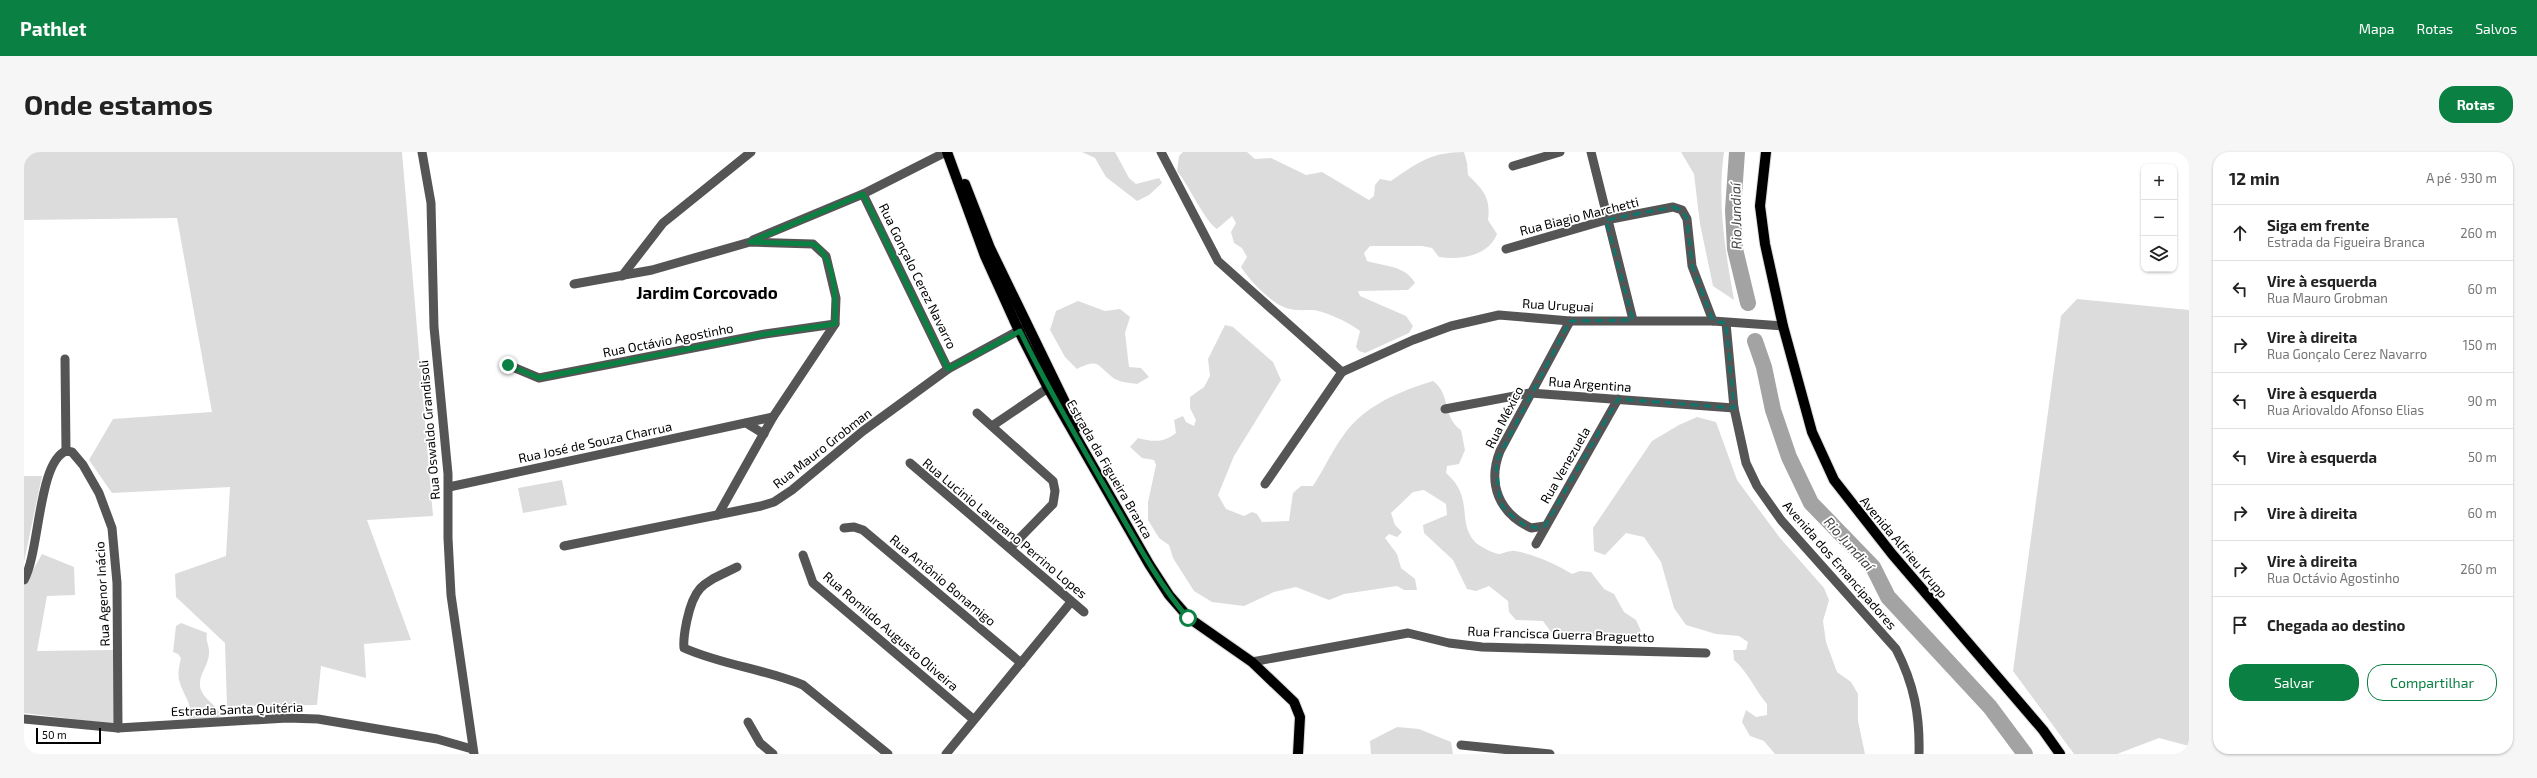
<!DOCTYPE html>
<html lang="pt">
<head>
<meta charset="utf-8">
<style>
	body { margin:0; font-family:"Exo 2",sans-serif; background:#f6f6f6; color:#222 }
	.controls { position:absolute; right:12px; top:12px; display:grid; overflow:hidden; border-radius:8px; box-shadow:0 1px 3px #0004 }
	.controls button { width:36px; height:36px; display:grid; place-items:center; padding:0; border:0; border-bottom:1px solid #e0e0e0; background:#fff; color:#222; font:20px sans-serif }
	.scale { position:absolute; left:12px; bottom:10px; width:65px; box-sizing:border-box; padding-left:4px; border:2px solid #000; border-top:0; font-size:11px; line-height:14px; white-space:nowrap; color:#000; -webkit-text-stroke:3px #fff; paint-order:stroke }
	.stop { position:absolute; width:12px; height:12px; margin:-9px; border:3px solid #0b8043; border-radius:50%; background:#fff }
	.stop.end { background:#0b8043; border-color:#fff; box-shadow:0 1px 4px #0008 }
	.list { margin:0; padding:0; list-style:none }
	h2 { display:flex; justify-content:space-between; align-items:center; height:52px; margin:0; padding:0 16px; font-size:17px }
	h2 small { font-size:13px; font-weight:400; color:#767676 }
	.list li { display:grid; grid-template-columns:26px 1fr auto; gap:12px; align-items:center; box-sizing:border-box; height:56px; padding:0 16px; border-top:1px solid #e0e0e0 }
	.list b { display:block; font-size:15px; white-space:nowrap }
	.list p { margin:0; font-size:13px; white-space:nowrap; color:#767676 }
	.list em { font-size:13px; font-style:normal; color:#767676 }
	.actions { display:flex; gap:8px; padding:12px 16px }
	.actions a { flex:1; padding:9px 0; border:1px solid #0b8043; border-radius:16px; text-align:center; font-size:14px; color:#0b8043 }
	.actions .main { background:#0b8043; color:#fff }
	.icon { flex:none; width:22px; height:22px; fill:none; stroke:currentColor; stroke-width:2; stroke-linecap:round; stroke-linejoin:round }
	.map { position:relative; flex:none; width:2165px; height:602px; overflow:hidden; border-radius:16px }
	header { display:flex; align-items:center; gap:24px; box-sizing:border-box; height:56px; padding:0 20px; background:#0b8043; color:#fff }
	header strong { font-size:19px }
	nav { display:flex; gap:22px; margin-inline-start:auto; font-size:14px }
	.intro { display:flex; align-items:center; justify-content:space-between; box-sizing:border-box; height:96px; padding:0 24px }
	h1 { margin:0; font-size:28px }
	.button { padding:10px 18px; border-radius:16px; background:#0b8043; color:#fff; font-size:14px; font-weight:700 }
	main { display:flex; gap:24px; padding:0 24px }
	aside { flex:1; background:#fff; border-radius:16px; box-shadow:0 1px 3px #0004 }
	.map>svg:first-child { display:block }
</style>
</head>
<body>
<header>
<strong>Pathlet</strong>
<nav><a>Mapa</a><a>Rotas</a><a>Salvos</a></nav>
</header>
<div class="intro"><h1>Onde estamos</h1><a class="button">Rotas</a></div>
<main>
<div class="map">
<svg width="2165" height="602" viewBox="0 0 2165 602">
	<rect width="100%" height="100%" fill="#fff"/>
	<g fill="#dcdcdc">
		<polygon points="0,0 378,0 409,364 343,368 387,488 340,492 342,526 297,514 293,553 203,554 201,491 152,445 151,422 202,404 206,335 88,341 65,308 89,267 188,260 153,66 0,68"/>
		<polygon points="1058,0 1091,0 1105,26 1112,32 1135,26 1138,31 1125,43 1113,49 1082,25 1071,6"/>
		<path d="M1159,0h64l8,7 16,-1 35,17 16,-3 47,28 5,-4 1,-11 5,-6 11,2c26,-18 40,-29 73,-29l3,11 1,12c15,15 23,22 20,45l9,14c-9,22 -35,26 -58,23l-7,-9 -10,-2h-52l-6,7 3,8c17,5 39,5 48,22l-7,7 -50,1 2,5 46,20 7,10 -4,7 -44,20 -6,-2 -3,-4 4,-16c-8,-7 -35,-20 -47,-21 -9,0 -18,1 -27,-2 -16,-6 -36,-27 -45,-41l6,-10 -5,-9 -8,-5 -3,-11 5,-9 -4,-7 -15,13c-12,-7 -28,-44 -40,-58l2,-15z"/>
		<path d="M1657,0h43c-7,50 1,98 10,148l-21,-14 -13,-62 -6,-50z"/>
		<polygon points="2053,147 2165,158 2165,594 2135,586 2093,602 2050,602 1989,519 2037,164"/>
		<path d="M1054,149l27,10 15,-2 10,8 -5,16 4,34 12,1 8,9 -12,7c-7,-1 -17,-2 -22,-5 -18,-12 -14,-22 -38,-10l-12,-12 -15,-27 6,-19z"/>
		<path d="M1201,173l8,2 40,35 8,18 -47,76 -16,39 8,14 18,7 8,-4 5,2 5,8 27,-1 4,-28 8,-7h12c11,-17 19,-35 30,-50 20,-30 57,-45 90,-55 18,13 9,36 28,49l4,20 -6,14 -12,2 -1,7c29,25 10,48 29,69 4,4 19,12 25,12 5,-1 10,-4 15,-3 18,3 41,13 57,23l8,-3 11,1 13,17 10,5 10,18 12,8 5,11 -12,8c-27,-5 -52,0 -78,-7l-8,-11 -27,-1 -7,-8 -1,-11 -19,-15 -13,5 -9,-2 -14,-29 -29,-27 -1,-8 24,-10 -1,-11 -22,-14 -11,2 -22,21 4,12 7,7 -5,5 -8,-3 -4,4 12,16 4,14 14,11 2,11h-13l-7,-4 -53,8 -15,6 -33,-13 -22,5 -30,14 -32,-4 -18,-11 -21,-33 -4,-13 -10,-7 -11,-18v-18l8,-37 -2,-5 -12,-2 -12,-11 8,-9c15,4 25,5 38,-5l-2,-13 9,-4 3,6 8,4 2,-6 -6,-12v-11l14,-10 6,-11 -2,-17z"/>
		<path d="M1673,265l19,5 21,58 43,58 44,50 5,12 -6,21 3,21 11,30 14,10 7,12v27l7,33h-90l-11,-13 -14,-5 -8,-14 4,-12 10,7 11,-2v-11c-12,-14 -19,-32 -33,-44l-1,-10h13l2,-8 -9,-6 -23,-2 -30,-9 -12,-17 -13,-46 -17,-25 -18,-4 -21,22 -11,-4 -1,-23 59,-87 27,-16z"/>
		<polygon points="0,324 18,324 0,410"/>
		<polygon points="538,328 543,353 499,361 494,336"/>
		<polygon points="18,402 50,415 51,443 23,444 13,499 89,498 91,572 0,561 0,434"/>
		<path d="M157,471l26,10c-2,8 3,13 2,21 -1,14 -14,24 -7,38 5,10 16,14 19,24l-6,4 -28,1c9,-13 -3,-24 -7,-38 -3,-8 -1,-16 1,-25l-3,-4 -5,-2 3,-26z"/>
		<polygon points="1373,575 1395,577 1427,590 1429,602 1347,602 1346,589"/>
	</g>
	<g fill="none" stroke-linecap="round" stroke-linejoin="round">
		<g stroke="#a3a3a3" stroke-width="16">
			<polyline points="1713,0 1709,58 1711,97 1724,151"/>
			<polyline points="1731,189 1740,215 1749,258 1765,305 1787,351 1849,415 1864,445 1966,555 2001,602"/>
		</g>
		<g stroke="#dbdbdb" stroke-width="12">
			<g id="major">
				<polyline points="923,0 961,104 995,179 1024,236 1125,412 1145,443 1165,466 1228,510 1270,550 1276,565 1274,602"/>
				<polyline points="1742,0 1736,54 1741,92 1759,174 1788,280 1810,328 1868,402 2019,578 2036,602"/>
				<polyline points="941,32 966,96 1053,275"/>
			</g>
		</g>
		<g stroke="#555" stroke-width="9">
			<polyline points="398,0 407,51 410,175 424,322 424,386 427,443 450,602"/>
			<polyline points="1137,0 1194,109 1318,220"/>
			<polyline points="1567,0 1609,168"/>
			<polyline points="1489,14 1536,0"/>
			<polyline points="839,42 924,217"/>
			<polyline points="729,88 839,42 922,0"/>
			<polyline points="1482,97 1582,68 1649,55 1658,58 1663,67 1668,114 1689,169"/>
			<polyline points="598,124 639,71 727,0"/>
			<polyline points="550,132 628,118 726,90 789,92 802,104 812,146 811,172 749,265 694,363"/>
			<path d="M1702,171l8,85 12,55 11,23 24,34 115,129c18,35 24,66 23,105"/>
			<polyline points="41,207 42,299"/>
			<polyline points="484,213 515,226 741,182 811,172"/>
			<polyline points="1318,220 1389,188 1427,174 1475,163 1546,169 1689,169 1759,174"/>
			<polyline points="1421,257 1506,241 1710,256"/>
			<polyline points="953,261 1029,329 1031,339 1029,352 986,396"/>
			<polyline points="722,271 740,282"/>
			<polyline points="968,274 1024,236 1028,230"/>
			<polyline points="42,299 48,300 59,313 75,341 88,376 93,431 94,576"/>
			<polyline points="886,311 1060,460"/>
			<polyline points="1241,332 1318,220"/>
			<polyline points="425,335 749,265"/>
			<path d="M1521,374l-14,2c-32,-15 -44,-44 -31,-77l70,-130"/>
			<polyline points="820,376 830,375 839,378 997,511"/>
			<polyline points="1512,392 1594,247"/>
			<polyline points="540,394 737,354 750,350 768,338 839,279 924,217 1001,175"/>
			<polyline points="779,403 789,431 949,567"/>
			<path d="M713,415c-32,16 -42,16 -50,53 -2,10 -4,18 -3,28 38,17 81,21 119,37l85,69"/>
			<path d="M0,428c16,-29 14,-118 42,-129"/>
			<polyline points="1228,510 1384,481 1425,491 1458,495 1682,501"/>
			<polyline points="0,567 94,576 263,566 294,567 413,587 448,597"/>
			<polyline points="724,570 736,591 749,602"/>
			<polyline points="1437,593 1526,602"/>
			<polyline points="922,602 1047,450"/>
		</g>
		<use href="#major" stroke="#000" stroke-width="10"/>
	</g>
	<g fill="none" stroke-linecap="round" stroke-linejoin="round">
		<path stroke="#0b8043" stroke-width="5" d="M484,213l31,13 226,-44 70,-10c1,-24 1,-67 -22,-80l-63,-2 113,-48 85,175 72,-38c28,58 61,114 93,170 23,40 45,82 75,117"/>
	</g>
	<path fill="none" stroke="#0f766e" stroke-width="3" stroke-dasharray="8 5" stroke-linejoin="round" d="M1649,55l9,3 5,9 5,47 21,55 13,2 8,85 -116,-9 -73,127 -7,2 -14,-3 -18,-14 -6,-9 -4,-40 74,-141 63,-1 -27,-100z"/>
	<g text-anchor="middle" stroke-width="3.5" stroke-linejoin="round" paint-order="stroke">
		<g font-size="13" fill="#000" stroke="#fff">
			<text transform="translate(1555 64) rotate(-14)" y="5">Rua Biagio Marchetti</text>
			<text transform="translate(894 124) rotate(64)" y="5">Rua Gonçalo Cerez Navarro</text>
			<text transform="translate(1534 153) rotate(3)" y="5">Rua Uruguai</text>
			<text transform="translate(644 188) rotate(-11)" y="5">Rua Octávio Agostinho</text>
			<text transform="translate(1566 232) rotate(4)" y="5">Rua Argentina</text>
			<text transform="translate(1480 265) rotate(-63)" y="5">Rua México</text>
			<text transform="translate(405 278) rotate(-95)" y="5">Rua Oswaldo Grandisoli</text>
			<text transform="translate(571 290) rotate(-12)" y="5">Rua José de Souza Charrua</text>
			<text transform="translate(798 296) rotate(-38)" y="5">Rua Mauro Grobman</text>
			<text transform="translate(1541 313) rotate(-60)" y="5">Rua Venezuela</text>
			<text transform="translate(1086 317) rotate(60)" y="5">Estrada da Figueira Branca</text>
			<text transform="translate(981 376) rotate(40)" y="5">Rua Lucinio Laureano Perrino Lopes</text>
			<text transform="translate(1880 395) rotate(50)" y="5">Avenida Alfrieu Krupp</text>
			<text transform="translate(1816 413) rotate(49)" y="5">Avenida dos Emancipadores</text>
			<text transform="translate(919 428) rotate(40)" y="5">Rua Antônio Bonamigo</text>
			<text transform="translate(78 442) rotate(-93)" y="5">Rua Agenor Inácio</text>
			<text transform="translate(867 479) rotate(41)" y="5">Rua Romildo Augusto Oliveira</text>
			<text transform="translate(1537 482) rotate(2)" y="5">Rua Francisca Guerra Braguetto</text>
			<text transform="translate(213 557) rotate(-2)" y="5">Estrada Santa Quitéria</text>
		</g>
		<g font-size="14" font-style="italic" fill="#444" stroke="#fff">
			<text transform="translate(1712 64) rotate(-91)" y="5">Rio Jundiaí</text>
			<text transform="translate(1825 392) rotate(48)" y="5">Rio Jundiaí</text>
		</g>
		<g font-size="17" font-weight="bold" fill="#000" stroke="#fff">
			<text x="683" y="147">Jardim Corcovado</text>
		</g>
	</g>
</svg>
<div class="controls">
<button>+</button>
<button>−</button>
<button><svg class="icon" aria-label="layers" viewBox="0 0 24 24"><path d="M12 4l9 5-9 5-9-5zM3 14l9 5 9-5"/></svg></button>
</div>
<div class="scale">50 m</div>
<div class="stop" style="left:1164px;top:466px"></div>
<div class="stop end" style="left:484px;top:213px"></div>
</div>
<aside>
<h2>12 min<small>A pé · 930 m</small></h2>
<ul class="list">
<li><svg class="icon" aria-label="ahead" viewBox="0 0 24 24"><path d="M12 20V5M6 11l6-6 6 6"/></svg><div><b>Siga em frente</b><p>Estrada da Figueira Branca</p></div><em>260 m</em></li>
<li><svg class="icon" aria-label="left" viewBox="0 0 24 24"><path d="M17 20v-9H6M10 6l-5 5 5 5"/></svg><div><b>Vire à esquerda</b><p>Rua Mauro Grobman</p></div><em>60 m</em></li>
<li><svg class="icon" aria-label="right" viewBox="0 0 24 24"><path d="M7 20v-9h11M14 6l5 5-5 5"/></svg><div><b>Vire à direita</b><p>Rua Gonçalo Cerez Navarro</p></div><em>150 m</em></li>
<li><svg class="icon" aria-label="left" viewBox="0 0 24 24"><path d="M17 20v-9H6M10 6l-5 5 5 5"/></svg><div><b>Vire à esquerda</b><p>Rua Ariovaldo Afonso Elias</p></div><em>90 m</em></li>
<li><svg class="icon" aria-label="left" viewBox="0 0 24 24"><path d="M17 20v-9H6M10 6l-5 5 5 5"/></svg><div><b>Vire à esquerda</b></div><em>50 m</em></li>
<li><svg class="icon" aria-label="right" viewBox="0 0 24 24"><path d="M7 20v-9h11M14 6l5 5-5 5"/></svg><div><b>Vire à direita</b></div><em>60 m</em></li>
<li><svg class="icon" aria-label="right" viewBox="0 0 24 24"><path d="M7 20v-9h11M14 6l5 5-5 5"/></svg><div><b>Vire à direita</b><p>Rua Octávio Agostinho</p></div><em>260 m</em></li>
<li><svg class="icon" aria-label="arrive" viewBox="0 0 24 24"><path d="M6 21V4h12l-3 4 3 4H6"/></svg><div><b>Chegada ao destino</b></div></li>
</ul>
<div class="actions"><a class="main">Salvar</a><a>Compartilhar</a></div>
</aside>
</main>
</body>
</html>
